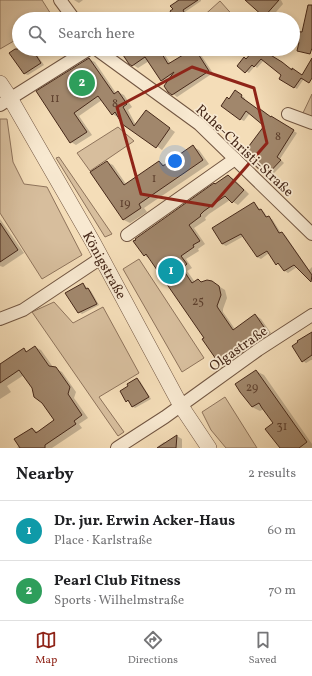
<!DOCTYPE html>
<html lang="en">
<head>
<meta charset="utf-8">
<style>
	body { margin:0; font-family:Vollkorn,serif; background:#f6f6f6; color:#202124 }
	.you { position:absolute; left:175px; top:161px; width:14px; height:14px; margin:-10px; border:3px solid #fff; border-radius:50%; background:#1a73e8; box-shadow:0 0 0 6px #1a73e833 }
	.badge { display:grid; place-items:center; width:26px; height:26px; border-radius:50%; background:#8f2418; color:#fff; font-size:13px; font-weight:700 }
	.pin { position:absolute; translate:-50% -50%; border:2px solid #fff; box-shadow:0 1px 4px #0006 }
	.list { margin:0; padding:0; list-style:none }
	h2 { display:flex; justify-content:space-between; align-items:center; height:52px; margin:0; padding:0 16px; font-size:17px }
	h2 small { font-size:13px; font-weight:400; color:#757577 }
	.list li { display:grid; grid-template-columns:26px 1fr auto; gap:12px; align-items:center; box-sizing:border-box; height:60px; padding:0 16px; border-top:1px solid #e0e0e0 }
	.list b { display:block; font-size:15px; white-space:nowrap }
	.list p { margin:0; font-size:13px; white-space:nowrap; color:#757577 }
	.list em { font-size:13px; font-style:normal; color:#757577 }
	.icon { flex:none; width:22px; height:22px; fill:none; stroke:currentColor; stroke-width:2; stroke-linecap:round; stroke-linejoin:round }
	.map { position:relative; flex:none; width:312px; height:448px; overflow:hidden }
	.search { position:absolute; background:#fff; box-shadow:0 2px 6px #0003; left:12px; right:12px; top:12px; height:44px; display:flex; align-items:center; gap:10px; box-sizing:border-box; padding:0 14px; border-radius:22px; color:#757577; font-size:15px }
	.sheet { height:172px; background:#fff }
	nav { display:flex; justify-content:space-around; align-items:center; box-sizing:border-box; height:56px; border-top:1px solid #e0e0e0; background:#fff; font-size:11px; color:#757577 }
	nav a { display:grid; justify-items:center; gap:2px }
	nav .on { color:#8f2418 }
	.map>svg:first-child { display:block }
</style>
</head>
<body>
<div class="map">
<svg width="312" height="448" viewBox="0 0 312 448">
	<rect width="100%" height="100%" fill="#f4ddb8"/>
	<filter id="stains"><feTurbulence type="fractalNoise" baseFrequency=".005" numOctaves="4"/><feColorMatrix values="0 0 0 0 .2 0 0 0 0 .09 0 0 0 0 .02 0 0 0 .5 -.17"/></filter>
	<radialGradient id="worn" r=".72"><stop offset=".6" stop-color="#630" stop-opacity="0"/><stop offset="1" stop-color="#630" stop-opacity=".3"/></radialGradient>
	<g fill="#d7be9d" stroke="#8f745c">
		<polygon points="0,0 42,0 54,19 19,19 19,38 0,49"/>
		<polygon points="220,1 236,19 200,19"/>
		<polygon points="312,94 312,118 302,115"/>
		<polygon points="0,119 7,119 13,162 24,184 47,187 82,255 42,279 0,213"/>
		<polygon points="118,127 134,141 90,171 77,153"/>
		<polygon points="59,157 112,234 105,237 56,158"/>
		<polygon points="139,259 204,358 182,372 123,269"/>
		<polygon points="54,302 73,323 103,307 139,373 99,397 124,432 118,436 32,312"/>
		<polygon points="225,397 257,448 226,448 211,430 202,412"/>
	</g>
	<g fill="#0003">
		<polygon points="74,0 83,0 79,3"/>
		<polygon points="176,0 201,0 201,1 185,12 186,14 178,19 171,12 174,9 178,2"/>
		<polygon points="248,0 281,0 283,4 270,19 247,1"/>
		<polygon points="19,48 19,49 33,49 44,65 28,75 25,74 11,53"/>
		<polygon points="120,49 158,49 163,52 171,64 194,49 199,52 213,73 177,97 173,94 167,84 161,80 149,61 138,68 133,65"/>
		<polygon points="250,49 269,49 266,53 292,71 305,77 297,89 280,79 282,75 264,60 257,68 255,66 249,73 238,66 246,60 253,52"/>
		<polygon points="89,59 95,62 116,93 118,92 124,95 132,107 128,110 136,125 151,115 175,132 162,150 119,117 118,117 112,114 102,100 79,116 92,135 76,145 71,142 37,92"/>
		<polygon points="239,94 245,98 244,100 260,111 297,133 280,159 284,163 270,177 266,175 266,126 250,113 244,121 240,119 229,100"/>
		<polygon points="193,147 199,150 209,164 144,208 147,212 130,223 124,220 91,172 107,162 113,165 126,184 159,162 166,165"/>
		<polygon points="228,176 234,179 249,194 238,205 230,200 209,214 205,218 206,220 194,228 205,244 198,249 199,251 186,259 192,268 187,271 195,282 198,280 203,282 212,282 225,290 227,298 223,309 223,312 235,329 255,315 261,319 271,333 224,365 218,362 204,339 205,338 150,259 144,255 215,185"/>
		<polygon points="254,204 264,212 268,218 272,219 281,233 285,235 309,270 312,267 312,281 297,267 288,273 285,271 281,265 277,264 269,253 261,259 257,257 244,236 226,246 222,244"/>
		<polygon points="0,219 24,253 3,267 0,266"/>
		<polygon points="83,284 91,291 99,305 82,314 79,312 67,293"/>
		<polygon points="312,333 312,360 311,360 306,363 303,361"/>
		<polygon points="35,347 41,350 53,367 62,372 76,392 74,398 88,418 79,424 82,428 52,448 17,448 32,429 39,432 56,421 24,375 7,386 11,392 0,399 0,365 24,349 28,352"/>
		<polygon points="256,371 264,375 312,444 312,448 280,448 267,429 275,423 264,409 260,411 252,407"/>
		<polygon points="137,379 140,381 151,399 135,408 132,406 130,402 126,401"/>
		<polygon points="177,436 182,439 182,448 158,448 157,447 164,442 166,443"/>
	</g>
	<g fill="#a1876c" stroke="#47291a">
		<polygon points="179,0 198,0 183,10 184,12 174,18 170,11 173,9 170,6"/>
		<polygon points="245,0 279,0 264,17"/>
		<polygon points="308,5 312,5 312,48 310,54 297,51 299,42 293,41 293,31 302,32"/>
		<polygon points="15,49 32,49 41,63 24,74 9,53"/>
		<polygon points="119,49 159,49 168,64 183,55 180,49 195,49 209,71 172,95 168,92 164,86 174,72 161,81 145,57 132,66 129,64"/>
		<polygon points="249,49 265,49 264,51 282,62 292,70 292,68 302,75 312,58 312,78 309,83 301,78 294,88 279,79 281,75 261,59 254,67 252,65 245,73 237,66 244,57 246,59 252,52"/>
		<polygon points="89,58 114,94 118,91 127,104 123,107 134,126 146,110 170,128 156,148 122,124 115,112 112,115 98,96 74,113 87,132 70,143 36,91"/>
		<polygon points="235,90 242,95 241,97 259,110 260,109 271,117 271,116 294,130 277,157 281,160 266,176 243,154 264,126 246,111 240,120 221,106 227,97 229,99"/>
		<polygon points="193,145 203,160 139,204 141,208 123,220 90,172 107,161 124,185 159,161 163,166"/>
		<polygon points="228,175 244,190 232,203 225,196 204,211 200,215 201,216 189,225 200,241 193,245 194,247 181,256 187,264 182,268 192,283 198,279 201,282 207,280 212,281 219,286 221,295 217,306 218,308 233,330 255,314 266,330 218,362 202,339 204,338 146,254 144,256 133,241 136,240 135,239 214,183 215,184"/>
		<polygon points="254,202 259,210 261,209 266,217 269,216 279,233 282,232 312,275 311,282 294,265 284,271 278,263 276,265 267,251 257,257 241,234 222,244 212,228"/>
		<polygon points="0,223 18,250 0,262"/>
		<polygon points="83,283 86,289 88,288 97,304 78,313 65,293"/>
		<polygon points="312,332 312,355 302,362 292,346 298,342 297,341"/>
		<polygon points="35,346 49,366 56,367 70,387 68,394 82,415 74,421 76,424 45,445 45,448 20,448 14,439 32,428 36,433 54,420 42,403 34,397 32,388 19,370 0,383 0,364 24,348 26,352"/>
		<polygon points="256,370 307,442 299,448 280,448 265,429 273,423 262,408 259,403 252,407 240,392 235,384"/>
		<polygon points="137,378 149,397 132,407 128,400 126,402 120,391 128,386 127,384"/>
		<polygon points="177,435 176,448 157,448"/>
	</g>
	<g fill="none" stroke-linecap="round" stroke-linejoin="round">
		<g stroke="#725642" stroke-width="14">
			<g id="minor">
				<polyline points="60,0 74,19"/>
				<polyline points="96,49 199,124 312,234"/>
				<polyline points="0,105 89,49"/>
				<polyline points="288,114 312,123"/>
				<polyline points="127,235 235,159"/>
				<polyline points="0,319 23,310 101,258"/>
				<polyline points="117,448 165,417 258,350 312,315"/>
			</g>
		</g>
		<g stroke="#725642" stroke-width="16">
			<polyline id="tertiary" points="0,83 10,98 94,244 181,406 209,448"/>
		</g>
		<use href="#minor" stroke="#f8e9d1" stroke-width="12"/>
		<use href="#tertiary" stroke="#f8e9d1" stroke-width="15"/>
	</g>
	<path fill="none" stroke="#8f2418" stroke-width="3" stroke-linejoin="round" d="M192,67l62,21 13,55 -55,63 -71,-12 -24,-87z"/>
	<g text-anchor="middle" stroke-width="3.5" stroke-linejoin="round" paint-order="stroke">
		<g font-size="12" fill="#5e402e">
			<text x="55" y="102">11</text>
			<text x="115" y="107">8</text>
			<text x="278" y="140">8</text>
			<text x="154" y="182">1</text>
			<text x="125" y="207">19</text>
			<text x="198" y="305">25</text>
			<text x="252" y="391">29</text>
			<text x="282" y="430">31</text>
		</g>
		<g font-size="14" fill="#47291a" stroke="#f8e9d1">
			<text transform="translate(245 150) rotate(43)" y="5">Ruhe-Christi-Straße</text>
			<text transform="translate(105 265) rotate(61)" y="5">Königstraße</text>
			<text transform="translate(238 348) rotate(-35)" y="5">Olgastraße</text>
		</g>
	</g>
	<rect width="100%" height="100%" filter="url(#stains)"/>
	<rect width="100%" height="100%" fill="url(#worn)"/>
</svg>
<div class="you"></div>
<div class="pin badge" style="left:171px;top:271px;background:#0f9aa8">1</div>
<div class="pin badge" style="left:82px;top:83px;background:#2e9e5b">2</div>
<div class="search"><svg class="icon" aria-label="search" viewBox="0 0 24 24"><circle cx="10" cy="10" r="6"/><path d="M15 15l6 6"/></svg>Search here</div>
</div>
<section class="sheet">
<h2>Nearby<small>2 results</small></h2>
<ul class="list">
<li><span class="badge" style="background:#0f9aa8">1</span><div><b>Dr. jur. Erwin Acker-Haus</b><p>Place · Karlstraße</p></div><em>60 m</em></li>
<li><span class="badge" style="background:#2e9e5b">2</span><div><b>Pearl Club Fitness</b><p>Sports · Wilhelmstraße</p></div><em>70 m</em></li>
</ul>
</section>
<nav>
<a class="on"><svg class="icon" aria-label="map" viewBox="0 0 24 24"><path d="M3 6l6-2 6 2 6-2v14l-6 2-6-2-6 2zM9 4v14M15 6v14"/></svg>Map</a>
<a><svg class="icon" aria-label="directions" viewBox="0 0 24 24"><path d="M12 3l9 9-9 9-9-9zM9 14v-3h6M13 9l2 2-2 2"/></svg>Directions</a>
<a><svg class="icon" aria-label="saved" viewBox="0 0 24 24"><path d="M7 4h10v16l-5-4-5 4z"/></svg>Saved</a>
</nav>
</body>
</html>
